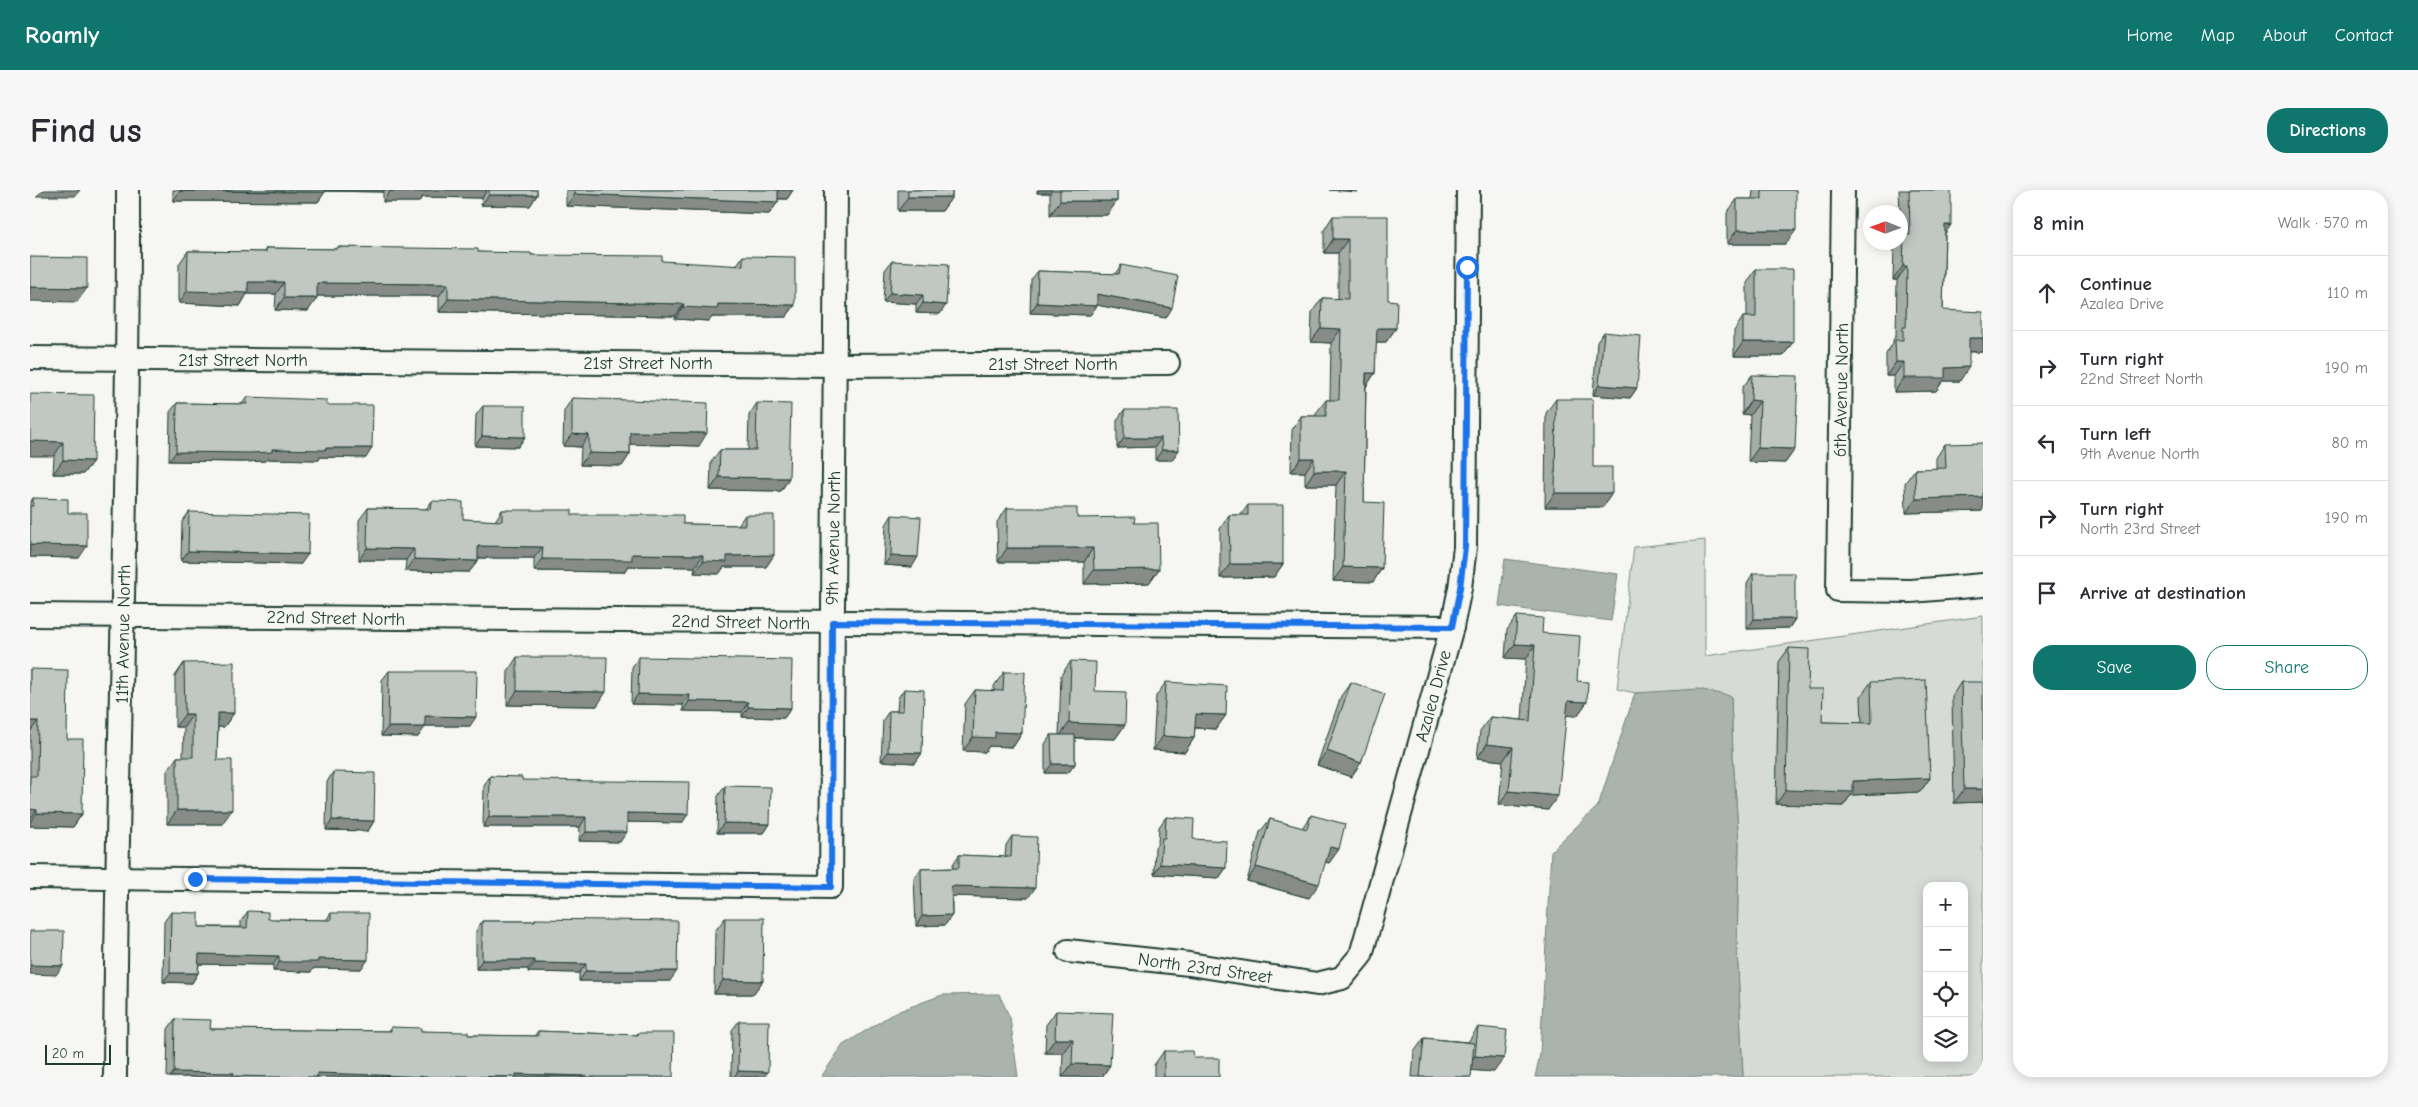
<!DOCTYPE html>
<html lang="en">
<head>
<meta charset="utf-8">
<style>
	body { margin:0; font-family:"Comic Neue",sans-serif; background:#f7f7f7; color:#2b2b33 }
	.controls { position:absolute; right:15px; bottom:15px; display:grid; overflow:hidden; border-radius:10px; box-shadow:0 2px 12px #0003 }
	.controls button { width:45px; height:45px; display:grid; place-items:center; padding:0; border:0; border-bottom:1px solid #e1e1e2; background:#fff; color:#2b2b33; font:25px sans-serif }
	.compass { position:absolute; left:1833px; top:15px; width:45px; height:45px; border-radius:50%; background:#fff; box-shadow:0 2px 12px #0003; rotate:271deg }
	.scale { position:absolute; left:15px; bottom:12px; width:66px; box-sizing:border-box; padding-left:5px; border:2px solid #1f3d34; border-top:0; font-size:14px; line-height:18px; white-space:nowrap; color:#1f3d34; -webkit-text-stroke:4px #f6f6f2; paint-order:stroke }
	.stop { position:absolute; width:15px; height:15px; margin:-11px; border:4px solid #1a73e8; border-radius:50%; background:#fff }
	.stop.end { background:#1a73e8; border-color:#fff; box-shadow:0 1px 5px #0008 }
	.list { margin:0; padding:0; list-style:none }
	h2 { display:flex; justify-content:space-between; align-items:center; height:65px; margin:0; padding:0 20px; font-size:21px }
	h2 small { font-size:16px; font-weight:400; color:#7c7c81 }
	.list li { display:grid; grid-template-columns:32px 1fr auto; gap:15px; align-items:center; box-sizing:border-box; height:75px; padding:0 20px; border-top:1px solid #e1e1e2 }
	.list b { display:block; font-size:19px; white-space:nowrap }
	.list p { margin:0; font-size:16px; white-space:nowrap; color:#7c7c81 }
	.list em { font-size:16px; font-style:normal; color:#7c7c81 }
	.actions { display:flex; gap:10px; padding:15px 20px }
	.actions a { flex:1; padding:11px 0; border:1px solid #0f766e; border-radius:20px; text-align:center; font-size:18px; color:#0f766e }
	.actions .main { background:#0f766e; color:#fff }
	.icon { flex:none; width:28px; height:28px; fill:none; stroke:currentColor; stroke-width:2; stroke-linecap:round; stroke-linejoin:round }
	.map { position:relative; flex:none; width:1953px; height:887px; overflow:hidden; border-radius:20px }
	header { display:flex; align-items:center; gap:30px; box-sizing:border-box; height:70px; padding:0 25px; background:#0f766e; color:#fff }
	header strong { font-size:24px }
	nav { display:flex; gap:28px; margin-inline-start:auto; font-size:18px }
	.intro { display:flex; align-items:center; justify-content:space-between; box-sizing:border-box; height:120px; padding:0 30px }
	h1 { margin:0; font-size:35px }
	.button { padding:12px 22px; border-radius:20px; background:#0f766e; color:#fff; font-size:18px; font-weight:700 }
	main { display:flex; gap:30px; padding:0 30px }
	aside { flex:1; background:#fff; border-radius:20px; box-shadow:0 2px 12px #0003 }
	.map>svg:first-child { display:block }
</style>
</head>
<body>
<header>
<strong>Roamly</strong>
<nav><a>Home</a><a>Map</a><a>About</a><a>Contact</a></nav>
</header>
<div class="intro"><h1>Find us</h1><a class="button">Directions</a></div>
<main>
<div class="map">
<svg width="1953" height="887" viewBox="0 0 1953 887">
	<rect width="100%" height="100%" fill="#f6f6f2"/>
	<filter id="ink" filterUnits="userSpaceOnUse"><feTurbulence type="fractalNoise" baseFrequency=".02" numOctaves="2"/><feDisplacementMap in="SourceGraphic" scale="10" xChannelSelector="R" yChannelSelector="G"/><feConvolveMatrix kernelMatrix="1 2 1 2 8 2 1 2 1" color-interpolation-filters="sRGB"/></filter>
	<g filter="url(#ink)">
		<path fill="#d6dbd6" stroke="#7a8c85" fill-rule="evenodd" d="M1675,350v116l278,-40v461h-240l-6,-131 2,-100 -6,-90 -2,-60 -96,-3 -18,-4 17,-142zM1897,696h37v172h-37z"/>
		<g fill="#aab3ae" stroke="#72847d">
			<polygon points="1475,369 1588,384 1581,431 1469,416"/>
			<polygon points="1668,499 1701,506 1703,566 1709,656 1707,756 1713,887 1505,887 1510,864 1521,661 1568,616 1605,503"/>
			<polygon points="969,804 980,828 988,887 791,887 813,855 864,823 912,805"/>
		</g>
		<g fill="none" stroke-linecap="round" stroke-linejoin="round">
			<g stroke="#1f3d34" stroke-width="26">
				<g id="minor">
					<polyline points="1813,0 1808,400 1881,401 1953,395"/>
					<polyline points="0,168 805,175 1138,173"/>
					<polyline points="0,425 1422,437"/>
					<polyline points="0,687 801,697 806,0"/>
					<polyline points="1038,761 1159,774 1287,794 1312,788 1331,765 1422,437 1430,398 1435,357 1438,0"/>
					<path d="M85,887c1,-296 14,-591 13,-887"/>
				</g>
			</g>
			<use href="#minor" stroke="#f6f6f2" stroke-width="22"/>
		</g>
		<g fill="#a6aca8" stroke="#1f3d34">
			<polygon points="143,0 507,0 507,5 500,16 451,15 452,8 392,7 389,12 353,12 353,2 295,1 288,12 143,11"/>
			<polygon points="536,0 763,0 757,9 748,9 748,12 739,24 536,16"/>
			<polygon points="868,0 922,0 922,7 912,21 868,21"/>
			<polygon points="1007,0 1087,0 1087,11 1077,25 1020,25 1020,3 1007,3"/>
			<polygon points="1723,0 1766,0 1756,54 1697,54 1697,23 1707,9 1722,9"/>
			<polygon points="1869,0 1921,0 1915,44 1913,120 1953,162 1939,162 1930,191 1913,191 1906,201 1864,202 1864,186 1856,186 1856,164 1863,153 1863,150 1866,146 1867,90 1863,90 1864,58 1868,52 1870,52 1870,22"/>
			<polygon points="1303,26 1358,110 1366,138 1356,152 1346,152 1345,183 1336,196 1334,312 1352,378 1343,392 1303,391 1306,295 1275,295 1275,282 1261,282 1262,240 1271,226 1286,226 1286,223 1296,210 1300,210 1301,153 1281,152 1282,122 1292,108 1308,109 1308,63 1294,63 1294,40"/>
			<polygon points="307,57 448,62 501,65 706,76 713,66 765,115 756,127 682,127 679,131 645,129 645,126 409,122 409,106 287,106 278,121 245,120 246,104 217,104 210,116 149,113 149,74 158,61 234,62 236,58 306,59"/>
			<polygon points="862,71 910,124 886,123 886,114 853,112 855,80"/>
			<polygon points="1091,75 1136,128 1067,115 1060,125 1000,123 1001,90 1008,81 1085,84"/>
			<polygon points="1726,79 1763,152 1753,166 1704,166 1704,141 1713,127 1717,127 1717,93"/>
			<polygon points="1574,142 1607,198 1600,208 1563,205 1567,152"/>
			<polygon points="1722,185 1765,259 1755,273 1718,272 1720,225 1712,224 1712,198"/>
			<polygon points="0,204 63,271 53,284 23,284 24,266"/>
			<polygon points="217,207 296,215 336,268 290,267 289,270 237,269 235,271 213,272 139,271 140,222 147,213 212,214"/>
			<polygon points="542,208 669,256 600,254 600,264 592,276 550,275 551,257 533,256 534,221"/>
			<polygon points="1526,209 1563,277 1582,303 1573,317 1515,317 1516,223"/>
			<polygon points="727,213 759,288 751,301 680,300 681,272 690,260 718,260 719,225"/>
			<polygon points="453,216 495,247 488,257 445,256 446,225"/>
			<polygon points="1094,220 1149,260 1142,270 1125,270 1125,257 1087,258 1087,230"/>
			<polygon points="1915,254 1952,321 1876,323 1875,293 1885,279 1906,279 1906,268"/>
			<polygon points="3,308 38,323 49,368 0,367 0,313"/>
			<polygon points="402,311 433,329 465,331 472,320 653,334 708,335 715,325 744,365 736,377 694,377 689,384 664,383 665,377 598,376 594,382 504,381 504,368 448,368 448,371 439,382 375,381 376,370 329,370 329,330 338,318 396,319"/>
			<polygon points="1218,315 1253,374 1244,387 1190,388 1190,339 1199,325 1211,325"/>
			<polygon points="977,318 1047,328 1104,333 1129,379 1119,393 1054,394 1054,372 968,372 967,332"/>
			<polygon points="159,322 271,374 151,371 152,332"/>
			<polygon points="862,325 882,377 854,375 856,335"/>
			<polygon points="1723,383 1765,429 1759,438 1717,439 1717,393"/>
			<polygon points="1487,426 1512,443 1547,491 1557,512 1547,526 1536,525 1518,620 1469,615 1473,571 1447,568 1450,541 1460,527 1492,530 1496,469 1475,468 1477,440"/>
			<polygon points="1759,458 1778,499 1792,532 1832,533 1831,506 1841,492 1900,588 1890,602 1821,605 1813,616 1746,614 1749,472"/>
			<polygon points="487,467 567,516 477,515 478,481"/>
			<polygon points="609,467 761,518 754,528 712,527 712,522 653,521 653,515 601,514 602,477"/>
			<polygon points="1041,471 1065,501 1095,535 1085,549 1045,548 1045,574 1038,583 1015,583 1015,554 1021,545 1029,545 1031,485"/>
			<polygon points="154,473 204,523 194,537 188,537 187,570 192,634 137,634 137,581 147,567 153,567 154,537 145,537 145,486"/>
			<polygon points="0,479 37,549 52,624 43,637 0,636"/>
			<polygon points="359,481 440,536 395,536 388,547 351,546 352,490"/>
			<polygon points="974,482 992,543 983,557 959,556 955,562 933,561 935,514 945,500 964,501 964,496"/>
			<polygon points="1136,492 1196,525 1186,539 1165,538 1164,548 1155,562 1123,560 1126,506"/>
			<polygon points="1321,492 1321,587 1287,575 1311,506"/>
			<polygon points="1931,492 1953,612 1924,613 1922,506"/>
			<polygon points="874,499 892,563 885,573 851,571 853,530 859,521 867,521 868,508"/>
			<polygon points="303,582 344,631 338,641 296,640 297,592"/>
			<polygon points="460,586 492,590 658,624 652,633 597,632 590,652 549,651 550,637 453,637 454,596"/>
			<polygon points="695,596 740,634 734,643 687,643 688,606"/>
			<polygon points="1281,625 1309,659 1299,673 1295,672 1279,708 1217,691 1230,642 1240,629 1272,638"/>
			<polygon points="1136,627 1163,649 1196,678 1189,688 1124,684 1125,657 1128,653 1129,637"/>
			<polygon points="982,646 998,708 922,706 922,725 915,735 886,736 884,688 891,679 923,678 923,674 929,665 975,667 976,655"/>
			<polygon points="218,721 238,729 296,730 301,723 331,779 284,778 281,782 243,781 243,775 169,774 168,783 162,793 133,792 134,732 141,722 169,737 211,737 211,731"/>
			<polygon points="695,728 733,791 723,804 684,804 685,741"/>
			<polygon points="505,729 640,791 549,791 549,783 498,782 498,779 446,779 446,741 452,731 504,731"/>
			<polygon points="1026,821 1080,875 1072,887 1032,887 1033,863 1015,863 1016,835"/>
			<polygon points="145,829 180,839 359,841 361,837 391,841 438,845 504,846 508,841 606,845 608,843 643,887 137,887 138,839"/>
			<polygon points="709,831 734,887 701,887 702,840"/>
			<polygon points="1448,837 1464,882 1441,880 1441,887 1382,887 1384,862 1394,848 1438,852"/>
			<polygon points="1134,861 1189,887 1124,887 1124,875"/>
		</g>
		<g fill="#878c88" stroke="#1f3d34">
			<polygon points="0,0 50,0 45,6 0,6"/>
			<polygon points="289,0 355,0 353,2 288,1"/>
			<polygon points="394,0 457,0 452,8 392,7 389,12 353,12 360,1"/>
			<polygon points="745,0 763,0 757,9 739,8"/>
			<polygon points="1009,0 1022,0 1020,3 1007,3"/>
			<polygon points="1299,0 1328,0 1327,2"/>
			<polygon points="150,1 295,2 288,12 143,11"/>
			<polygon points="545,4 748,12 739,24 536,16"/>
			<polygon points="459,5 507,5 500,16 451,15"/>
			<polygon points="878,7 922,7 912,21 868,21"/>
			<polygon points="1030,11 1087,11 1077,25 1020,25"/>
			<polygon points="1915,35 1921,35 1912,48"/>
			<polygon points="1707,40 1766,40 1756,54 1697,54"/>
			<polygon points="1303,49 1318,49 1308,63 1294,63"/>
			<polygon points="1873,76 1877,76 1867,90 1863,90"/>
			<polygon points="218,92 254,92 246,104 217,104 210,116 149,113 157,101"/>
			<polygon points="287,93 418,94 409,106 278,106"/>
			<polygon points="0,97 57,98 47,112 0,111"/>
			<polygon points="860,103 893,105 886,114 853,112"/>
			<polygon points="1067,104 1142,118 1136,128 1061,114"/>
			<polygon points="254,108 287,108 278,121 245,120"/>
			<polygon points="418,109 654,114 645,126 409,122"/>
			<polygon points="893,113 916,115 910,124 886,123"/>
			<polygon points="1007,113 1067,116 1060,125 1000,123"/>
			<polygon points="688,114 765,115 756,127 682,127 679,131 645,129 653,117"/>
			<polygon points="1291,138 1311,139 1301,153 1281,152"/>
			<polygon points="1347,138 1366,138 1356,152 1337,152"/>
			<polygon points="1939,148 1953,148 1953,162 1930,161"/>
			<polygon points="1713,152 1763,152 1753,166 1704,166"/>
			<polygon points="1866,172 1874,172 1864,186 1856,186"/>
			<polygon points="1939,177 1930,191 1913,191 1906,201 1864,202 1874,188 1915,178"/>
			<polygon points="1336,183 1345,183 1336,197"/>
			<polygon points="1569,195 1607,198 1600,208 1563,205"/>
			<polygon points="1721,210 1730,211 1720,225 1712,224"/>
			<polygon points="600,242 677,243 669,256 592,254"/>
			<polygon points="542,244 559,245 551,257 533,256"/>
			<polygon points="452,246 495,247 488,257 445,256"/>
			<polygon points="1094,248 1131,248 1125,257 1087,258"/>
			<polygon points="0,251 33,252 24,266 0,266"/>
			<polygon points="295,258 342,258 336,268 290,267 289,270 237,269 235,271 213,272 139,271 146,262"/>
			<polygon points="1728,258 1765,259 1755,273 1718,272"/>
			<polygon points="1132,260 1149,260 1142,270 1125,270"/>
			<polygon points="559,263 600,264 592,276 550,275"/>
			<polygon points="1271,268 1284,268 1275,282 1261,282"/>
			<polygon points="33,270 63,271 53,284 23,284"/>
			<polygon points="1284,281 1316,281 1306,295 1275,295"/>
			<polygon points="689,287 759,288 751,301 680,300"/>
			<polygon points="1525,303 1582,303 1573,317 1515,317"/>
			<polygon points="1953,307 1953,319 1952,321 1876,323 1886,309"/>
			<polygon points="0,355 57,356 49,368 0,367"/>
			<polygon points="448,356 513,357 504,368 440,368"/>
			<polygon points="337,358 384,359 376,370 329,370"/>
			<polygon points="977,358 1063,358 1054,372 968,372"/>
			<polygon points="158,361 278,364 271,374 151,371"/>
			<polygon points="602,364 673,365 665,377 598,376 594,382 504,381 512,369"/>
			<polygon points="744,365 736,377 694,377 689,384 664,383 673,371 697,366"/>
			<polygon points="861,366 888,367 882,377 854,375"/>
			<polygon points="384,369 448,371 439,382 375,381"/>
			<polygon points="1200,374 1253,374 1244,387 1190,388"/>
			<polygon points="1313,377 1352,378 1343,392 1303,391"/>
			<polygon points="1129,379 1119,393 1054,394 1064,380"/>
			<polygon points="1724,429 1765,429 1759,438 1717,439"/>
			<polygon points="1485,454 1505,455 1496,469 1475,468"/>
			<polygon points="487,501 576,502 567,516 477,515"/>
			<polygon points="608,504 660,505 653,515 601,514"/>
			<polygon points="659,511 718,512 712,522 653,521"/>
			<polygon points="1538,511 1557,512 1547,526 1528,525"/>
			<polygon points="718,517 761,518 754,528 712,527"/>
			<polygon points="188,523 204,523 194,537 178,537"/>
			<polygon points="155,524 163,524 154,537 145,537"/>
			<polygon points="1166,524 1196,525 1186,539 1156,537"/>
			<polygon points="395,526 446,527 440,536 388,536"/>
			<polygon points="0,531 8,531 0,542"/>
			<polygon points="1039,533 1095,535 1085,549 1029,547"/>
			<polygon points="358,537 395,537 388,547 351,546"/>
			<polygon points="965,542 992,543 983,557 959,556 955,562 933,561 943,547"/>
			<polygon points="1133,546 1164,548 1155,562 1123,560"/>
			<polygon points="1457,554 1483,557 1473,571 1447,568"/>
			<polygon points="1297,561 1331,573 1321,587 1287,575"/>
			<polygon points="858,562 892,563 885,573 851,571"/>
			<polygon points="1022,574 1045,574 1038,583 1015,583"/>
			<polygon points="1900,588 1890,602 1821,605 1813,616 1746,614 1756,600 1823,591"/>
			<polygon points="1934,599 1953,599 1953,612 1924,613"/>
			<polygon points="1479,601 1528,606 1518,620 1469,615"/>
			<polygon points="0,619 7,620 0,629"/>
			<polygon points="147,620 202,620 192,634 137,634"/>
			<polygon points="7,623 52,624 43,637 0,636 0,632"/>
			<polygon points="597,623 658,624 652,633 591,632"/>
			<polygon points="459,627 556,627 550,637 453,637"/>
			<polygon points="302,630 344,631 338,641 296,640"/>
			<polygon points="694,633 740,634 734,643 687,643"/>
			<polygon points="556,642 597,642 590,652 549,651"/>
			<polygon points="1300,657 1309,659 1299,673 1290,671"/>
			<polygon points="1130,674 1196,678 1189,688 1124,684"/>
			<polygon points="1226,677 1289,694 1279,708 1217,691"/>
			<polygon points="921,696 1005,698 998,708 915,706"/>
			<polygon points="922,725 915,735 886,736 892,726"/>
			<polygon points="169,764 249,766 243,775 162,774"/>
			<polygon points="288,769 338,770 331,779 284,778 281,782 243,781 249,772"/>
			<polygon points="452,770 505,770 498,779 446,779"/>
			<polygon points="505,773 556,774 549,783 498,782"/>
			<polygon points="0,775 33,776 26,785 0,784"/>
			<polygon points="556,781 647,781 640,791 549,791"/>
			<polygon points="140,783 168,783 162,793 133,792"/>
			<polygon points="693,790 733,791 723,804 684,804"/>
			<polygon points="1025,849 1043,849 1033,863 1015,863"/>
			<polygon points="1445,866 1474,868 1464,882 1435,880"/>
			<polygon points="1042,874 1080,875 1072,887 1032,887"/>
			<polygon points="708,881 738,882 734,887 704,887"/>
			<polygon points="144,882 204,883 201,887 140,887"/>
			<polygon points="287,883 402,887 284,887"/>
			<polygon points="486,884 557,886 556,887 485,887"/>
			<polygon points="426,886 482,887 426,887"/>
		</g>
		<g fill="#c1c8c3" stroke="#1f3d34">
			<polygon points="150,0 295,0 295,2 150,1"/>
			<polygon points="360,0 396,0 396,2 360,1"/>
			<rect x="459" y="0" width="48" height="5"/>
			<polygon points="545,0 748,0 748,12 545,4"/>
			<rect x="878" y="0" width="44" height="7"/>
			<rect x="1030" y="0" width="57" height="11"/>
			<polygon points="1732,0 1766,0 1766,40 1707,40 1707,9 1732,9"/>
			<polygon points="1879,0 1921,0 1921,35 1915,35 1913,120 1953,122 1953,148 1939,148 1939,177 1915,178 1915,188 1874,188 1874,172 1866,172 1865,150 1873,150 1873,137 1876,137 1877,76 1873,76 1874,45 1880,45"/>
			<polygon points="1303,26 1358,26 1358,110 1367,111 1366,138 1347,138 1345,183 1336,183 1334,312 1354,313 1352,378 1313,377 1316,281 1284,281 1284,268 1271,268 1271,226 1296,226 1296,210 1309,210 1311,139 1291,138 1292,108 1318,109 1318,49 1303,49"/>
			<polygon points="307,57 448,59 448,62 501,63 501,65 632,66 632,71 713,76 713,66 765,67 765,115 688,114 687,119 653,117 654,114 418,109 418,94 287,93 287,108 254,108 254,92 218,92 218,103 157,101 158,61 236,62 236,58 307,59"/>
			<polygon points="0,67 57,68 57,98 0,97"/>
			<polygon points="862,71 919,74 916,115 893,113 893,105 860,103"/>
			<polygon points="1091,75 1148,86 1142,118 1067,104 1067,116 1007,113 1008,81 1089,84"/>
			<polygon points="1726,79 1763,79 1763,152 1713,152 1713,127 1726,127"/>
			<polygon points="1574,142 1611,146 1607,198 1569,195"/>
			<polygon points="1722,185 1768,186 1765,259 1728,258 1730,211 1721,210"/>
			<polygon points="0,204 64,205 63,271 33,270 33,252 0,251"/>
			<polygon points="217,207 296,210 296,215 343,215 342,258 295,258 295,260 242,259 242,262 219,263 146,262 147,213 217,214"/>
			<polygon points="542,208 678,213 677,243 600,242 600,264 559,263 559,245 542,244"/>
			<polygon points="1526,209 1563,209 1563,277 1582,277 1582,303 1525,303"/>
			<polygon points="727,213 761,214 759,288 689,287 690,260 726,260"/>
			<polygon points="453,216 495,216 495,247 452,246"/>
			<polygon points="1094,220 1148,220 1149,260 1132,260 1131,248 1094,248"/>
			<polygon points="1953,253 1953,307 1886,309 1885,279 1916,278 1915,254"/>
			<polygon points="3,308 38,309 38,323 57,323 57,356 0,355 0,316 3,316"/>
			<polygon points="402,311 433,312 433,329 472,331 472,320 542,320 542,325 653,325 653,334 715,335 715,325 744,325 744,365 697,366 697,372 673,371 673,365 602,364 602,370 512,369 513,357 448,356 448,371 384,369 384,359 337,358 338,318 401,319"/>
			<polygon points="1218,315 1253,315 1253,374 1200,374 1199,325 1218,325"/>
			<polygon points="977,318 1047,318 1047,328 1105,327 1104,333 1128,333 1129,379 1064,380 1063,358 977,358"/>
			<polygon points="159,322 279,325 278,364 158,361"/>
			<polygon points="862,325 891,327 888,367 861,366"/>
			<polygon points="1723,383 1765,383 1765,429 1724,429"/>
			<polygon points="1487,426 1513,428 1512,443 1550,446 1547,491 1558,492 1557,512 1538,511 1528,606 1479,601 1483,557 1457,554 1460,527 1500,531 1505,455 1485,454"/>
			<polygon points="1759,458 1779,459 1778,499 1793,499 1792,532 1842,533 1841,492 1896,490 1900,588 1823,591 1823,602 1756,600"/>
			<polygon points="487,467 577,467 576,502 487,501"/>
			<polygon points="609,467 762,470 761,518 718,517 718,512 659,511 660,505 608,504"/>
			<polygon points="1041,471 1066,472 1065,501 1096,502 1095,535 1039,533"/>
			<polygon points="204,472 204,523 188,523 187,570 202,570 202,620 147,620 147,567 163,567 163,524 155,524 154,473"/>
			<polygon points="0,479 38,480 37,549 53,549 52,624 7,623 7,620 0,619 0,586 7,586 8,531 0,531"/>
			<polygon points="359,481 447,481 446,527 395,526 395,537 358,537"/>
			<polygon points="974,482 995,482 992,543 965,542 965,548 943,547 945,500 973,501"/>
			<polygon points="1136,492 1197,496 1196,525 1166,524 1164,548 1133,546"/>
			<polygon points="1321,492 1355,504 1331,573 1297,561"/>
			<polygon points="1931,492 1953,492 1953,599 1934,599"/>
			<polygon points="874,499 894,500 892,563 858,562 859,521 873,521"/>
			<polygon points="1021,545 1045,545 1045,574 1022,574"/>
			<polygon points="303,582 345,583 344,631 302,630"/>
			<polygon points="460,586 492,587 492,590 659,592 658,624 597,623 597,642 556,642 556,627 459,627"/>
			<polygon points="695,596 741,597 740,634 694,633"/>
			<polygon points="1281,625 1315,634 1309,659 1300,657 1289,694 1226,677 1240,629 1277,639"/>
			<polygon points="1136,627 1164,629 1163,649 1197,651 1196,678 1130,674 1132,648 1135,648"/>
			<polygon points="982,646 1007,647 1005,698 921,696 922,725 892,726 891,679 929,678 929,665 981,667"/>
			<polygon points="218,721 238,722 238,729 301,730 301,723 339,723 338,770 288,769 288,772 249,772 249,766 169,764 168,783 140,783 141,722 169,723 169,737 217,738"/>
			<polygon points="695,728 734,728 733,791 693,790"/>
			<polygon points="505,729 648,731 647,781 556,781 556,774 505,773 505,770 452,770 452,731 505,731"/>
			<polygon points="0,741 34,741 33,776 0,775"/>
			<polygon points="1026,821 1083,823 1080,875 1042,874 1043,849 1025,849"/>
			<polygon points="145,829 181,830 180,839 361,841 361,837 391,838 391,841 438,842 438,845 508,846 508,841 608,845 608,843 644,843 643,887 557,887 557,886 486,884 486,887 426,886 426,887 402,887 287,883 287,887 244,887 204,886 204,883 144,882"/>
			<polygon points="709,831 739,831 738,882 708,881"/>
			<polygon points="1448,837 1477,840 1474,868 1445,866"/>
			<polygon points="1394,848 1444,853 1441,887 1390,887"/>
			<polygon points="1134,861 1163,861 1164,868 1189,868 1189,887 1134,887"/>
		</g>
	</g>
	<g fill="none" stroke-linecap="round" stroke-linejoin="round" filter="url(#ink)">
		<polyline stroke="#1a73e8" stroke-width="6" points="165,689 801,697 802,432 1422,437 1430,398 1435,357 1437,77"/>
	</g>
	<g text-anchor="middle" stroke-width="4" stroke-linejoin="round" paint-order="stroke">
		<g font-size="18" fill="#1f3d34" stroke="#f6f6f2">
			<text x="213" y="176">21st Street North</text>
			<text x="618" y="179">21st Street North</text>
			<text x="1023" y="180">21st Street North</text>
			<text transform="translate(1811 200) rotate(-89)" y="6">6th Avenue North</text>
			<text transform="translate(803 348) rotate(-89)" y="6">9th Avenue North</text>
			<text transform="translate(306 428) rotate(1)" y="6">22nd Street North</text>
			<text transform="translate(711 432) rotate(1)" y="6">22nd Street North</text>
			<text transform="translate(93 444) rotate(-89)" y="6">11th Avenue North</text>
			<text transform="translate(1403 506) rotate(-75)" y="6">Azalea Drive</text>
			<text transform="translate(1175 778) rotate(8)" y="6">North 23rd Street</text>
		</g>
	</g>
</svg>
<div class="controls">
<button>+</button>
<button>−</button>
<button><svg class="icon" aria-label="locate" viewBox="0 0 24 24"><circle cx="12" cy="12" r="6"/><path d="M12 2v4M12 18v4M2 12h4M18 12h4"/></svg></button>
<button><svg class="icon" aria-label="layers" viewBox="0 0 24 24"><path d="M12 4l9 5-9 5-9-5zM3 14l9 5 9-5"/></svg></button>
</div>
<svg class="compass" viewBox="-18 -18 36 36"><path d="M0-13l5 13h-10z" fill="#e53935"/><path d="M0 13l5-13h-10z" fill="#7c7c81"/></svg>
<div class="scale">20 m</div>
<div class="stop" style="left:1437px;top:77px"></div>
<div class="stop end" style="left:165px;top:689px"></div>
</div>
<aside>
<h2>8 min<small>Walk · 570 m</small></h2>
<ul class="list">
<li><svg class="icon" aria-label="ahead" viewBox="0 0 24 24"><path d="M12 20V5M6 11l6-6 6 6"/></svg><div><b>Continue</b><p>Azalea Drive</p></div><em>110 m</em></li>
<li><svg class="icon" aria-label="right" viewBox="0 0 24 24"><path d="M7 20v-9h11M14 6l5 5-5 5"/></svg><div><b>Turn right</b><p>22nd Street North</p></div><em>190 m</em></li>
<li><svg class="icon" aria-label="left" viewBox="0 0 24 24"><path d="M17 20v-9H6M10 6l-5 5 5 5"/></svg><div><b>Turn left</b><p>9th Avenue North</p></div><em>80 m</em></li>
<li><svg class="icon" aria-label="right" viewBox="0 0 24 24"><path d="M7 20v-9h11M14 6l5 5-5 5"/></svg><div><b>Turn right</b><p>North 23rd Street</p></div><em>190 m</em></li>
<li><svg class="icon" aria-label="arrive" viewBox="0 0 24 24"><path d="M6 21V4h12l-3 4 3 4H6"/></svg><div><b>Arrive at destination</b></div></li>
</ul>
<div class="actions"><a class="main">Save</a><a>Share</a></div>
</aside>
</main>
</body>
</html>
